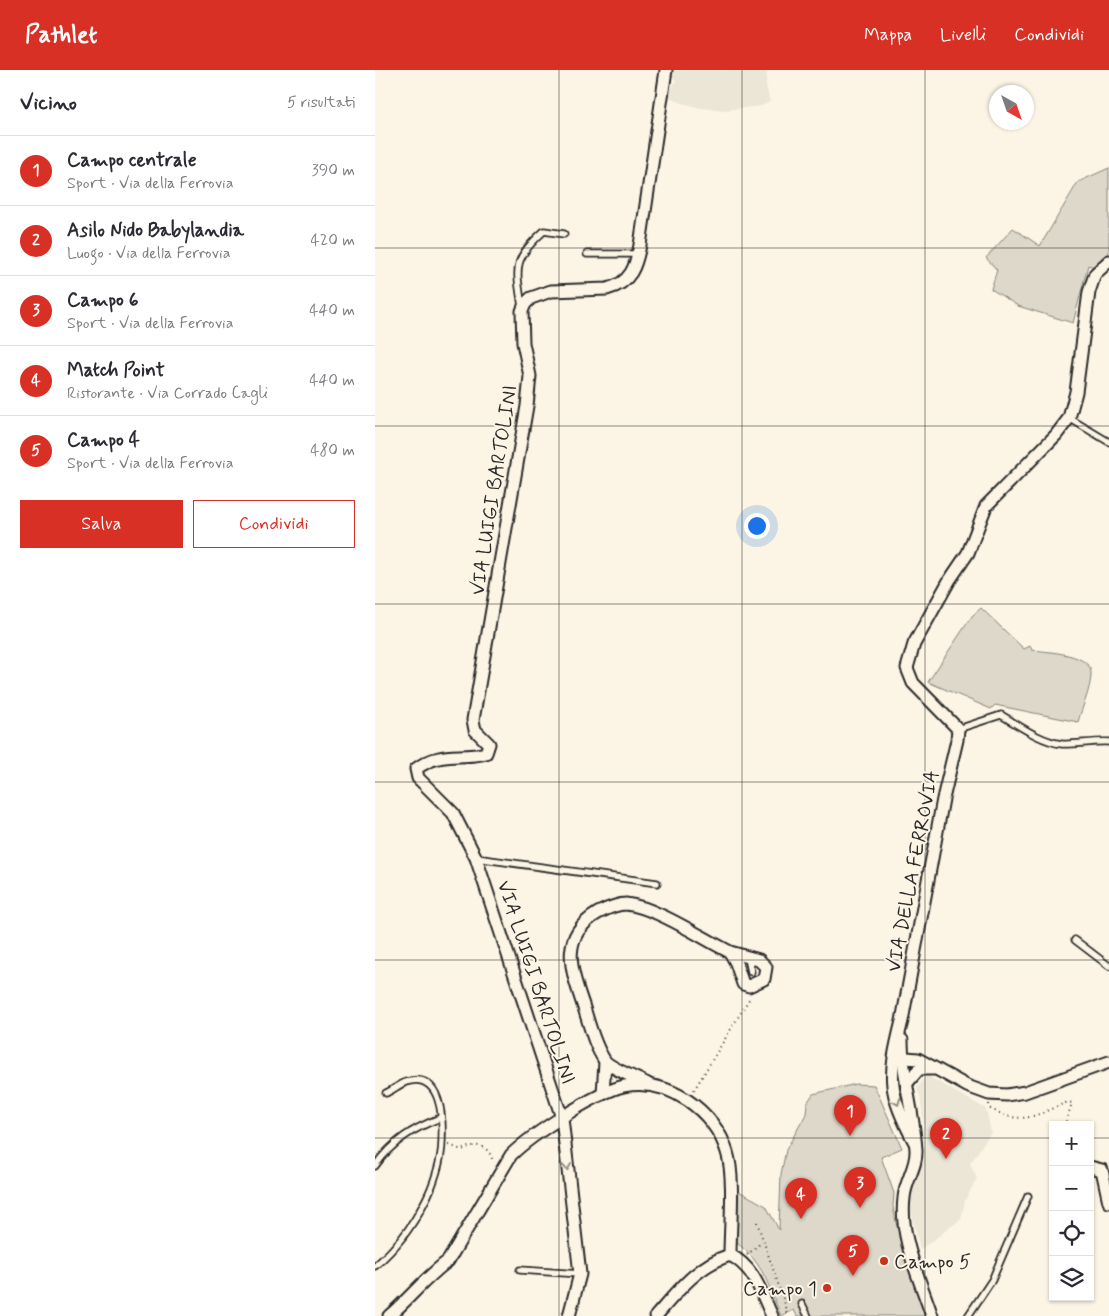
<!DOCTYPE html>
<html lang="it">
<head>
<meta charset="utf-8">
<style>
	body { margin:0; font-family:Mynerve,sans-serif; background:#f2f2f3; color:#2b2b33 }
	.controls { position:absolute; right:15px; bottom:15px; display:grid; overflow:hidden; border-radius:0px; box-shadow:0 1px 4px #0004 }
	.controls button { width:45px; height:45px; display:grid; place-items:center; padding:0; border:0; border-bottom:1px solid #e1e1e2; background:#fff; color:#2b2b33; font:25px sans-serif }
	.compass { position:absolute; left:614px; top:15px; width:45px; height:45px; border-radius:50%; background:#fff; box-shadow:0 1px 4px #0004; rotate:140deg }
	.you { position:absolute; left:381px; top:455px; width:18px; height:18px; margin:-12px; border:4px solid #fff; border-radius:50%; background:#1a73e8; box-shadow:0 0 0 8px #1a73e833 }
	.badge { display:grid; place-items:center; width:32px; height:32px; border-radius:50%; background:#d93025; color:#fff; font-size:16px; font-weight:700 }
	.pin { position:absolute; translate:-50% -41px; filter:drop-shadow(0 1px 2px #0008) }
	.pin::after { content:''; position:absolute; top:26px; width:18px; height:15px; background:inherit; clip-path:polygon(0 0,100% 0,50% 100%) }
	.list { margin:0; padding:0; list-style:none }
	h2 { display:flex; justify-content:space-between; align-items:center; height:65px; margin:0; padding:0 20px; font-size:21px }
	h2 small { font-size:16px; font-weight:400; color:#7c7c81 }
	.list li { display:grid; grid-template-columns:32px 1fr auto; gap:15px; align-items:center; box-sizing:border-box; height:70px; padding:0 20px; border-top:1px solid #e1e1e2 }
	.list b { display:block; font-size:19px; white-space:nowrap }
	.list p { margin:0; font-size:16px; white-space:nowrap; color:#7c7c81 }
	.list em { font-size:16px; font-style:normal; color:#7c7c81 }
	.actions { display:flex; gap:10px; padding:15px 20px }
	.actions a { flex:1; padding:11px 0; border:1px solid #d93025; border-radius:0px; text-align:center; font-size:18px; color:#d93025 }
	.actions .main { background:#d93025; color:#fff }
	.icon { flex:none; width:28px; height:28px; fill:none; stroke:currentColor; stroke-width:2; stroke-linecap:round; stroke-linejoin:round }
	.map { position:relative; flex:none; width:734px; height:1246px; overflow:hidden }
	header { display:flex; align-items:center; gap:30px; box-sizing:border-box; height:70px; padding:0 25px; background:#d93025; color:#fff }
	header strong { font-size:24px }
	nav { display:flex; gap:28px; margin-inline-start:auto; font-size:18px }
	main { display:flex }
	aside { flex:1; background:#fff }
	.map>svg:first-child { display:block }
</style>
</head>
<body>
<header>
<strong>Pathlet</strong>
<nav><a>Mappa</a><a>Livelli</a><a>Condividi</a></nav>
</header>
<main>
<aside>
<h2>Vicino<small>5 risultati</small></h2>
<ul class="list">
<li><span class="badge">1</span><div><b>Campo centrale</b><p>Sport · Via della Ferrovia</p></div><em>390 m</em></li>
<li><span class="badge">2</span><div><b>Asilo Nido Babylandia</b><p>Luogo · Via della Ferrovia</p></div><em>420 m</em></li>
<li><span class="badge">3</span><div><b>Campo 6</b><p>Sport · Via della Ferrovia</p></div><em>440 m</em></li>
<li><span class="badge">4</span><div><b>Match Point</b><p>Ristorante · Via Corrado Cagli</p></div><em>440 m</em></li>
<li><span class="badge">5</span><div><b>Campo 4</b><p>Sport · Via della Ferrovia</p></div><em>480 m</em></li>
</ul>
<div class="actions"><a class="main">Salva</a><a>Condividi</a></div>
</aside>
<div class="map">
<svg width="734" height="1246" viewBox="0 0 734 1246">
	<rect width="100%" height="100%" fill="#fcf5e5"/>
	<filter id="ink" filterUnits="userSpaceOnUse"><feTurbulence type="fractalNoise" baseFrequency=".02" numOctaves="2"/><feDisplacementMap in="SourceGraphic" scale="10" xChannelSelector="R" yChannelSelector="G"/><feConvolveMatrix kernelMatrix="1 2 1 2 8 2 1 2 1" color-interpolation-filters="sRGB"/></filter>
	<g filter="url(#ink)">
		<g fill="#ece6d7">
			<polygon points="295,0 392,0 391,15 395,32 386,36 351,40 326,38 307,33 292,26 301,11"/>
			<polygon points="551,1005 611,1039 616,1062 595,1094 602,1108 590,1131 586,1149 545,1180 535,1137 536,1126 549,1088 551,1075 545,1026 542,1019"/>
		</g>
		<g fill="#ded8ca" stroke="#84827a">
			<polygon points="734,98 734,185 719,197 713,195 698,253 643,236 616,219 622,200 611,188 638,158 665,176 703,112"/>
			<path d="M606,538l43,41 6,-3 2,4c15,2 62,3 59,26 -1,15 -9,31 -13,46l-83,-17 -4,4 -63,-27 44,-66z"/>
			<path d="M481,1014l18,1 28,63 -21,9 13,36 -1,13 3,17 30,93h-129l-3,-6 -13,6c-13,-31 -17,-52 -44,-73v-53l29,16 13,24 2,-56 5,-24 20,-36 1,-11 6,-9z"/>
		</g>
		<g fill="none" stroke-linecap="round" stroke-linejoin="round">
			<g stroke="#2b2b2b" stroke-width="9">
				<g id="service">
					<polyline points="212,184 259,184 262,180"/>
					<path d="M147,237c-6,-40 -10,-47 22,-76l20,3"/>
					<polyline points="694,348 734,372"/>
					<path d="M583,659l43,-14c19,11 39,26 61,29 12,1 32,-3 47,-2"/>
					<polyline points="101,788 282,813"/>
					<polyline points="700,870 734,896"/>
					<polyline points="373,888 376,902"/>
					<path d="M0,1096c18,-25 37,-37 65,-48"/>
					<path d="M0,1196c20,-17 37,-39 49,-63 9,-16 18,-43 18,-62 1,-21 0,-71 -36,-59 -6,2 -13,8 -20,11"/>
					<polyline points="145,1200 205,1204"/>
					<polyline points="427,1234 433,1246"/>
					<polyline points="593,1246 617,1210 653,1126"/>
				</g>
			</g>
			<g stroke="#2b2b2b" stroke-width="15">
				<g id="minor">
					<path d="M527,970c0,37 12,73 14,110 1,17 -11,31 -12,48 -5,39 16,81 28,118"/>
					<polyline points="520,987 543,989 592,1016 614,1024 632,1025 650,1022 734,992"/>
					<polyline points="532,1013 544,999 558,999"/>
					<path d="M273,1014c-9,-5 -38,-16 -43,-23 -10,-14 -15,-34 -20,-50 -12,-37 -29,-73 13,-98 8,-4 19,-9 28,-9 30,3 76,34 104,48l6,11 7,21 6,2 15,-7 2,-12 -7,-7 -29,-8"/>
					<polyline points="228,1024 230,992"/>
					<path d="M540,1073c-28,-52 -27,-66 -13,-122l41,-222 14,-59 1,-11 -45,-46 -6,-15 7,-24 35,-63 19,-28 18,-47 70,-71 13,-17 7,-26 13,-100 6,-18 14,-13"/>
					<polyline points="715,1097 727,1100 734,1132"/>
					<path d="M14,1246c21,-18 37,-39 59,-55l63,-106c20,-20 86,-63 113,-69 44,-9 91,25 103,66 8,24 3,76 3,103"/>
					<path d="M194,1246l11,-42 -18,-156 -86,-260 -23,-45 -35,-35 -2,-9c25,-19 43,-9 70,-16l3,-9 -14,-14 -2,-10 54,-314 3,-30 -7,-33 -1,-32 3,-7 6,-6 20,-7 56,-2c24,-6 29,-23 33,-44l26,-175"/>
					<path d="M281,1246c22,-25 42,-51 74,-61 24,12 31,37 42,61"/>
				</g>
			</g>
			<g stroke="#2b2b2b" stroke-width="2" stroke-dasharray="1 4" stroke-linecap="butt">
				<polyline points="319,1020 376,926"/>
				<path d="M614,1034v4c35,19 45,7 79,-6l4,1 -7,22"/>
				<path d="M74,1075l13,5c14,-8 27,-5 31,12"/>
				<polyline points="382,1152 412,1240 410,1246"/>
				<polyline points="372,1185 387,1172"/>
			</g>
			<use href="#service" stroke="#fcf5e5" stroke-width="5.5"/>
			<use href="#minor" stroke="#fcf5e5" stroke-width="11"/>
		</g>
		<defs><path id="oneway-chevron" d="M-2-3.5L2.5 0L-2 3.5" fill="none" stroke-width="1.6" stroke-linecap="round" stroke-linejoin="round" transform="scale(1.25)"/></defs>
		<g stroke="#949088">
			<use href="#oneway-chevron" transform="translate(522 1032) rotate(68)"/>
			<use href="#oneway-chevron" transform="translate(192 1097) rotate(83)"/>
		</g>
	</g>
	<path fill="none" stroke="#2b2b2b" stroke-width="1" stroke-opacity="0.55" d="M184,0v1246M367,0v1246M550,0v1246M0,178h734M0,356h734M0,534h734M0,712h734M0,890h734M0,1068h678M715,1068h19"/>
	<g fill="#c8321e" stroke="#fcf5e5" stroke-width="2">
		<circle cx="509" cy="1191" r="5"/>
		<circle cx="452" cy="1218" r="5"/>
	</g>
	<g text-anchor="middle" stroke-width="4" stroke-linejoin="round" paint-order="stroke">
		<g font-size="20" fill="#2b2b2b" stroke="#fcf5e5">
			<text transform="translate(118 420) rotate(-81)" y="7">VIA LUIGI BARTOLINI</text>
			<text transform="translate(537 801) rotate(-79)" y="7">VIA DELLA FERROVIA</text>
			<text transform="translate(162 912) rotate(72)" y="7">VIA LUIGI BARTOLINI</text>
		</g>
		<g font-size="20" fill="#2b2b2b" stroke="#fcf5e5" text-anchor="start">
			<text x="519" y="1198">Campo 5</text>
			<text x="442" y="1225" text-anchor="end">Campo 1</text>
		</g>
	</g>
</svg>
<div class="controls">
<button>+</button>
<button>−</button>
<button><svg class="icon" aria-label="locate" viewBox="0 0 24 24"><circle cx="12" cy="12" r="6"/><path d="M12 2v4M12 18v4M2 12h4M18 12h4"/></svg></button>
<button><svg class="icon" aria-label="layers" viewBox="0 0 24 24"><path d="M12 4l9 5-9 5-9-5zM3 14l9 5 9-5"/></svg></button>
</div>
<svg class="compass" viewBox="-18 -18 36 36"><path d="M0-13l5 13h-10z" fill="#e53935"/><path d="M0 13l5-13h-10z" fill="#7c7c81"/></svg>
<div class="you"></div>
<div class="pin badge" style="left:475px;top:1066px">1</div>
<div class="pin badge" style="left:571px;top:1089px">2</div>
<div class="pin badge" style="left:485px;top:1138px">3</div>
<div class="pin badge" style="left:426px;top:1149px">4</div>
<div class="pin badge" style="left:478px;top:1206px">5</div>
</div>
</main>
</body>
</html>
